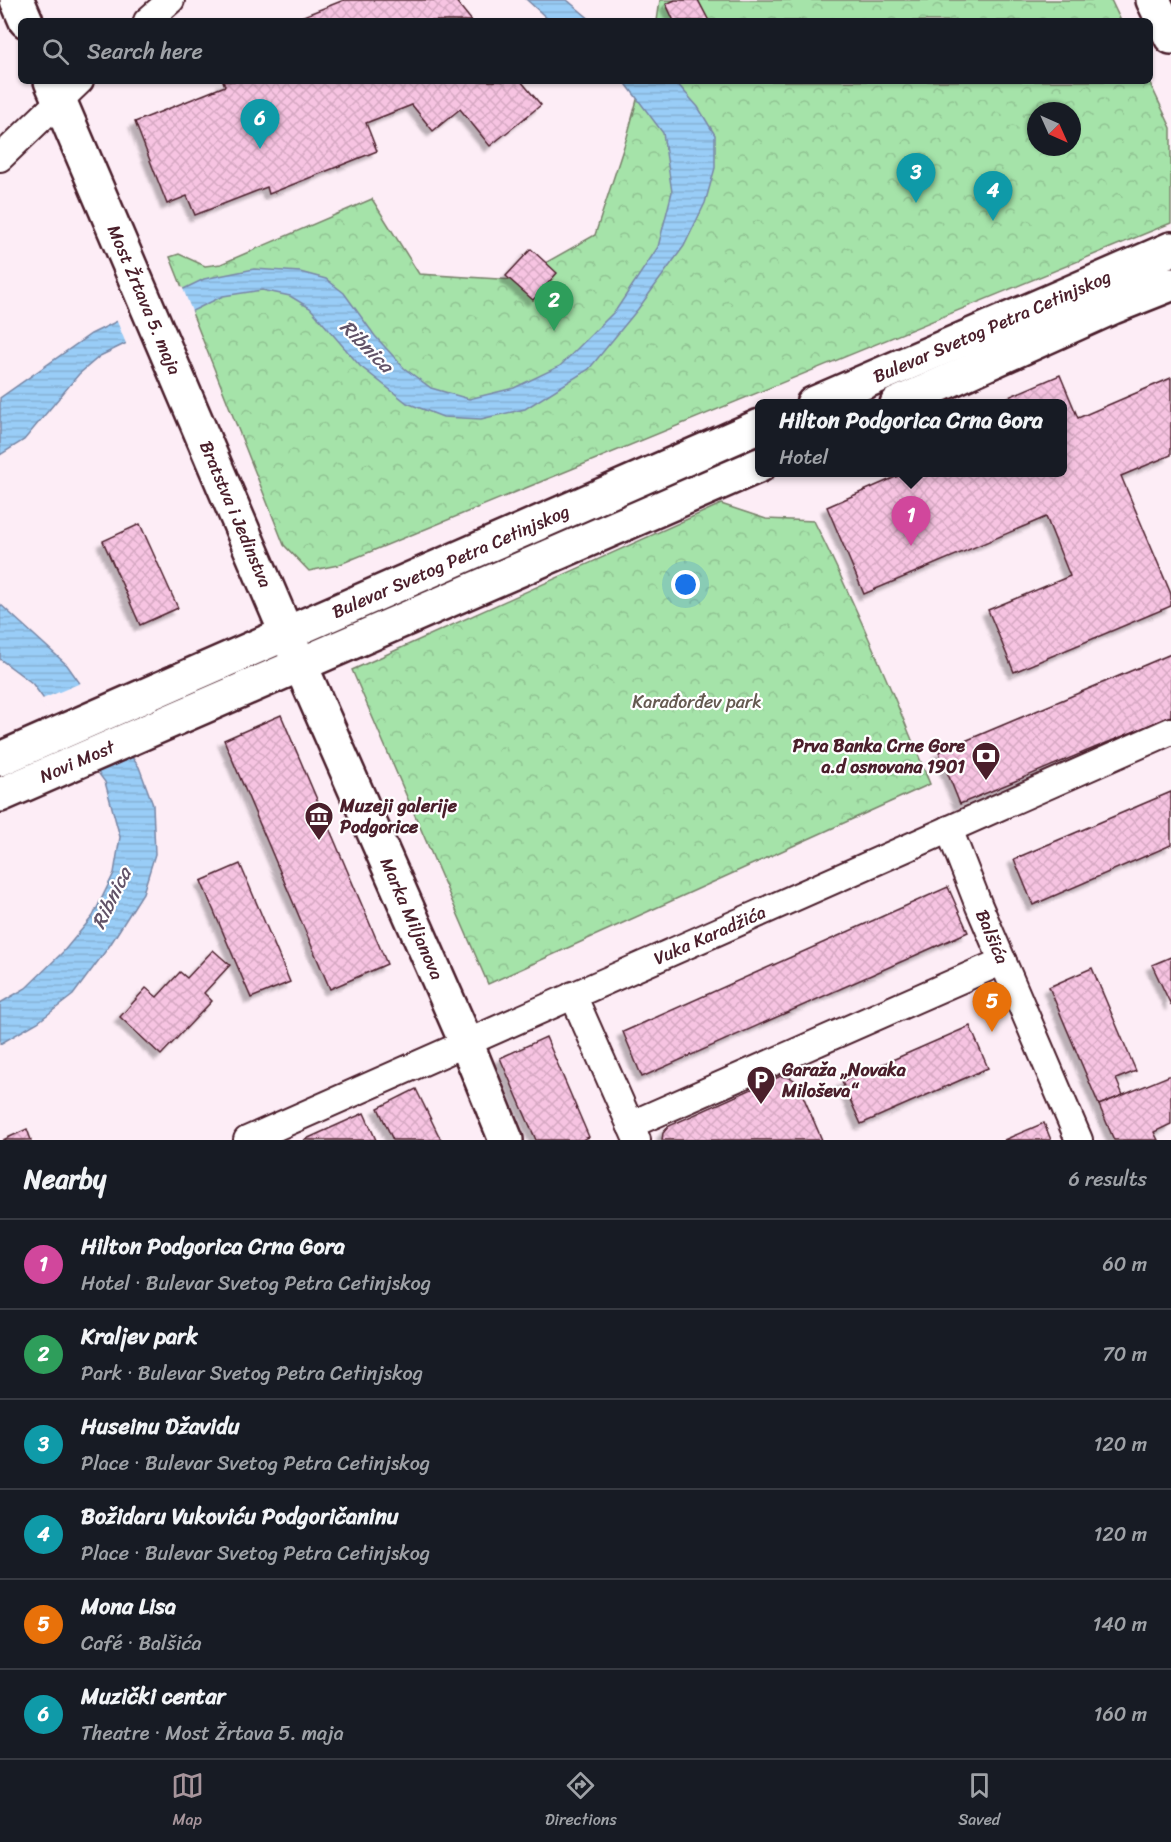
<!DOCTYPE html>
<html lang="en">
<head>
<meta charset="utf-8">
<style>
	body { margin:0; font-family:Sriracha,sans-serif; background:#20242c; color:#f1f3f6 }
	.compass { position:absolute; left:1027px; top:102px; width:54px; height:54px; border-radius:50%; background:#171b24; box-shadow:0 2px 4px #0004; rotate:135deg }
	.you { position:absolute; left:686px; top:585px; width:21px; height:21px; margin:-15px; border:4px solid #fff; border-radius:50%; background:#1a73e8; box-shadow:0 0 0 9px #1a73e833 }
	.badge { display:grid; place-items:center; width:39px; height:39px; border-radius:50%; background:#a6949b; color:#fff; font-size:20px; font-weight:700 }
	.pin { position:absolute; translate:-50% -50px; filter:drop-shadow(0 2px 3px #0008) }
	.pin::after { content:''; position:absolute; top:32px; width:21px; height:18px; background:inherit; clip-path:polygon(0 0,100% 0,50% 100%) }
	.popup { position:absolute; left:755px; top:399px; width:312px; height:78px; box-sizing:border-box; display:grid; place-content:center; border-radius:9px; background:#171b24; filter:drop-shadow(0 2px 4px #0005); font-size:20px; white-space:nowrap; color:#9ea1a6 }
	.popup b { font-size:22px; color:#f1f3f6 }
	.popup::after { content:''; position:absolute; left:50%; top:100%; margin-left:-12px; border:12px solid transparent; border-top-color:#171b24 }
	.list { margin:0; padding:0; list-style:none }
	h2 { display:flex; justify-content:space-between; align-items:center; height:78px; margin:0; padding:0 24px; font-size:26px }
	h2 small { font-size:20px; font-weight:400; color:#9ea1a6 }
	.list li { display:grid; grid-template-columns:39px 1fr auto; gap:18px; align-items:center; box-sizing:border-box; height:90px; padding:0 24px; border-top:2px solid #363941 }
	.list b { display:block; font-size:22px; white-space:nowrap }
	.list p { margin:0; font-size:20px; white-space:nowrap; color:#9ea1a6 }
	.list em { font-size:20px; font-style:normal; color:#9ea1a6 }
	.icon { flex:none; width:33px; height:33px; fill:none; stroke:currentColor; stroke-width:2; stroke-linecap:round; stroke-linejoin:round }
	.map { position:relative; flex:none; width:1171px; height:1140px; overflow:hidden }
	.search { position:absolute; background:#171b24; box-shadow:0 2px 4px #0004; left:18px; right:18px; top:18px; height:66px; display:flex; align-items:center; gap:15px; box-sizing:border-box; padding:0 21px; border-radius:9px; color:#9ea1a6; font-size:22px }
	.sheet { height:618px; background:#171b24 }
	nav { display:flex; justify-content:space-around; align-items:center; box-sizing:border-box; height:84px; border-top:2px solid #363941; background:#171b24; font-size:16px; color:#9ea1a6 }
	nav a { display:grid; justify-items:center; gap:3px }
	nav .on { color:#a6949b }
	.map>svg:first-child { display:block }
</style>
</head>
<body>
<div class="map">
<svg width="1171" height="1140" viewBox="0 0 1171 1140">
	<defs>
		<pattern id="forest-crowns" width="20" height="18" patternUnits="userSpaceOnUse" patternTransform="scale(1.5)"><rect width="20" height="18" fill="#a5e3a9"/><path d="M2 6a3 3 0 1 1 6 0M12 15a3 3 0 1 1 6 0" fill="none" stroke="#90c292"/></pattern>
		<pattern id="water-rules" width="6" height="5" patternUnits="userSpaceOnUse" patternTransform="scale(1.5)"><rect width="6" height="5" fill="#99cdf7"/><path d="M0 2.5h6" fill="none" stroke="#85b0d4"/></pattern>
		<pattern id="building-cross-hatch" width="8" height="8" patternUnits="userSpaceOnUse" patternTransform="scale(1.5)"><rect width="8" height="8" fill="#f7c4e2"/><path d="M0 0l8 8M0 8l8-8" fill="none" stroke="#d5a8c2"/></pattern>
		<filter id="shadow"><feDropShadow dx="-5.5" dy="5.5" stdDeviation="1.5" flood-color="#0004"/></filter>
	</defs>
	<rect width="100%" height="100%" fill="#fdedf6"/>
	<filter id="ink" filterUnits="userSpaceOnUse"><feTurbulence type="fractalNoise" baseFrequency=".0167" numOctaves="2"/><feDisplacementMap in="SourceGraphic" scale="12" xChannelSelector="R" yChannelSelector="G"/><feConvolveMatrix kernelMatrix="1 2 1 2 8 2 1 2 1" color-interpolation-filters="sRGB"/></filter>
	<g filter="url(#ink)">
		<g fill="url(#forest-crowns)" stroke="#78816a" stroke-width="1.5" fill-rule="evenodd">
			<polygon points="660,0 1111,0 1121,21 657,21"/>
			<path d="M642,81h507l22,47v95l-833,342 -29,6 -25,-26 -114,-288 9,-3 26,12 16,-2 151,-65 47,75 96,6 80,-45 32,-98zM1036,111h36v36h-36z"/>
			<path d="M721,504l45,15 48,2c43,86 80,174 116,263l-442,200 -136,-314z"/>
		</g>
		<g fill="url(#water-rules)" stroke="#7987a5" stroke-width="1.5">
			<polygon points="527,0 567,0 592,21 550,21"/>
			<polygon points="624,81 675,81 698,107 715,135 715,168 705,203 684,246 638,309 589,369 525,409 481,419 443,417 407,403 360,366 310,308 290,296 262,290 223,296 100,356 79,374 24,440 0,455 0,398 91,334 204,279 254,269 300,272 326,279 344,293 375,336 404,368 431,388 469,399 514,388 560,366 616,310 658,247 672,192 663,133"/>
			<polygon points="0,604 67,665 139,767 153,805 155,854 143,893 110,945 73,995 38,1022 0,1044 0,1003 26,988 63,952 93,916 114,873 120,837 105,782 32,683 0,659"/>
		</g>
		<g fill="#fdedf6">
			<polygon points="182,286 193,314 127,346 116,319"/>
			<polygon points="83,682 134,755 94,772 40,700"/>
		</g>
		<g fill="url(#building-cross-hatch)" stroke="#4a1f2b" stroke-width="1.5" filter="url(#shadow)">
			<polygon points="344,0 455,0 472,21 291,21"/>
			<polygon points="675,0 698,0 709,21 674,21 666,4"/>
			<polygon points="223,81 521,81 541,105 490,146 460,109 433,131 412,105 366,123 377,151 269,194 267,187 195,215 187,196 167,204 135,122 225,86"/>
			<polygon points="531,249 557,273 533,300 506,276"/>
			<polygon points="1060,375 1078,418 1171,378 1171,455 1121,476 1171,594 1171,606 1014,672 988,610 1070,576 1046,517 864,594 827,507 907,472 1062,472 1062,404 997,402"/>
			<polygon points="140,524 178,608 140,625 103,541"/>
			<polygon points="1171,654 1171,716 960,804 939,752"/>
			<polygon points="281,715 387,964 330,989 224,740"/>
			<polygon points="1171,792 1171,845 1033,905 1014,859"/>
			<polygon points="240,864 290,982 251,998 201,881"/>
			<polygon points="948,887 968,932 642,1077 623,1032"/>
			<polygon points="213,950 230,965 204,993 212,1001 161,1055 120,1017 146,988 157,997 180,972 187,978"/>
			<polygon points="1171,957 1171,1005 1152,965"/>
			<polygon points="1092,968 1136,1071 1116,1079 1123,1095 1099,1105 1049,987"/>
			<polygon points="970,1026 988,1068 861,1124 842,1082"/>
			<polygon points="546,1037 589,1137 582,1140 536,1140 500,1058"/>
			<polygon points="1171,1075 1171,1124 1154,1132 1158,1140 1114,1140 1099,1105"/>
			<polygon points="781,1076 791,1078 797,1082 822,1140 662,1140 663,1133 669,1126"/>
			<polygon points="416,1089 441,1140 393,1140 378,1108"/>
			<polygon points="364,1113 376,1140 304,1140"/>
			<polygon points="1044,1123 1051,1140 1004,1140"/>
			<polygon points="27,1129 31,1140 3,1140"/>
		</g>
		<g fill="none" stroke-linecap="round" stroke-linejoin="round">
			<g stroke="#4a1f2b" stroke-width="30">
				<g id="street">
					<polyline points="147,21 171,0"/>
					<polyline points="0,158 80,81"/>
					<path id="s1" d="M949,829l30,77 100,234"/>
					<polyline points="573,995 637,1140"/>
					<polyline points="630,1125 1003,961"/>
					<path id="s2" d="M247,1140l924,-409"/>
				</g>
			</g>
			<g stroke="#4a1f2b" stroke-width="38">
				<g id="secondary">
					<polyline points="17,0 26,21"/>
					<polyline points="1153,0 1171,37"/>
					<path id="s3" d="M51,81l235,551 180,410 40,98"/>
					<path id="s4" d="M813,404l358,-155"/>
					<polyline points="897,404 1113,307 1171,284"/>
					<path id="s5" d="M0,759l760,-333"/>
					<path id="s6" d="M0,795l760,-330"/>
				</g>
			</g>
			<use href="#street" stroke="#fff" stroke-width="26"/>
			<use href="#secondary" stroke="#fff" stroke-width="33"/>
		</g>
	</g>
	<defs>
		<g id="bank-pin" transform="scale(1.5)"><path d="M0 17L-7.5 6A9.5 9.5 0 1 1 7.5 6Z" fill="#4a1f2b" stroke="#fff"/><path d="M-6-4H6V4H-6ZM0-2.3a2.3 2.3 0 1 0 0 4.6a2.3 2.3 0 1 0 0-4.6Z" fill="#fff"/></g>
		<g id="museum-pin" transform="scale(1.5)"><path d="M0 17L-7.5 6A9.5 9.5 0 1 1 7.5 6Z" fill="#4a1f2b" stroke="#fff"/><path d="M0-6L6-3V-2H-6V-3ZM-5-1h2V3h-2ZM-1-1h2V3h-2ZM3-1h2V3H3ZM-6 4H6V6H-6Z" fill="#fff"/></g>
		<g id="parking-pin" transform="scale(1.5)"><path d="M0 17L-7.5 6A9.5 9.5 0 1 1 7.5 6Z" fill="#4a1f2b" stroke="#fff"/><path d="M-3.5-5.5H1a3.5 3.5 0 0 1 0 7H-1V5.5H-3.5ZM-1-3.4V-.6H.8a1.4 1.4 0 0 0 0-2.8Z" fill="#fff"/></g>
	</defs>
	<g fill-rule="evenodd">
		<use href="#bank-pin" x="986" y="756"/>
		<use href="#museum-pin" x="319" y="816"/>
		<use href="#parking-pin" x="761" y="1080"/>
	</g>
	<g text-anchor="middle" stroke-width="4.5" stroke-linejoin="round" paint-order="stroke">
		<g font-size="18" fill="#4a1f2b" stroke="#fff">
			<text dy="6" stroke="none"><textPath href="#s3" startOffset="238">Most Žrtava 5. maja</textPath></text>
			<text dy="6" stroke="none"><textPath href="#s4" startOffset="195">Bulevar Svetog Petra Cetinjskog</textPath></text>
			<text dy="6" stroke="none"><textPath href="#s3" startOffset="471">Bratstva i Jedinstva</textPath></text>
			<text dy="6" stroke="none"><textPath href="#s5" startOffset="492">Bulevar Svetog Petra Cetinjskog</textPath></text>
			<text dy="6" stroke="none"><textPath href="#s6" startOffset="84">Novi Most</textPath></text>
			<text dy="6" stroke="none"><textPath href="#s3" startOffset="912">Marka Miljanova</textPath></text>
			<text dy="6" stroke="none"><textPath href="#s2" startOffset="506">Vuka Karadžića</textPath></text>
			<text dy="6" stroke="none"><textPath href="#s1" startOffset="116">Balšića</textPath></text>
		</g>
		<g font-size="18" fill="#655a51" stroke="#fff">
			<text x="697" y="708">Karađorđev park</text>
		</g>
		<g font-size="18" font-weight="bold" fill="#4a1f2b" stroke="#fff" text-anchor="start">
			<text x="965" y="752" text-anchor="end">Prva Banka Crne Gore<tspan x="965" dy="21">a.d osnovana 1901</tspan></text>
			<text x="340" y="812">Muzeji galerije<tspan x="340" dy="21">Podgorice</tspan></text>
			<text x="782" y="1076">Garaža „Novaka<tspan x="782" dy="21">Miloševa“</tspan></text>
		</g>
		<g font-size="20" font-style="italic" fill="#625368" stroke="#fff">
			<text transform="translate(367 346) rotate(45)" y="7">Ribnica</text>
			<text transform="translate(111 898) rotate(-64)" y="7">Ribnica</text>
		</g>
	</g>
</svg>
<svg class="compass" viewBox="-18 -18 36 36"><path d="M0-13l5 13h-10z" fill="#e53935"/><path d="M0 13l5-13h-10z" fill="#9ea1a6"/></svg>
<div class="you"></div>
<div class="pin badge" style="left:911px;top:546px;background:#d1479c">1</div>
<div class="popup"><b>Hilton Podgorica Crna Gora</b>Hotel</div>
<div class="pin badge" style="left:554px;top:331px;background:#2e9e5b">2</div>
<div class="pin badge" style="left:916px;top:203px;background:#0f9aa8">3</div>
<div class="pin badge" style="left:993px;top:221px;background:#0f9aa8">4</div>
<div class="pin badge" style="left:992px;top:1032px;background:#e8710a">5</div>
<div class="pin badge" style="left:260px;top:149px;background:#0f9aa8">6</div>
<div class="search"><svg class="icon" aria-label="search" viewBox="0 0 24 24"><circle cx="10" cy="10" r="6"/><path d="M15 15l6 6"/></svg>Search here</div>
</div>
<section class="sheet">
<h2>Nearby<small>6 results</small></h2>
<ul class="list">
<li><span class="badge" style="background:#d1479c">1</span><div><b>Hilton Podgorica Crna Gora</b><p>Hotel · Bulevar Svetog Petra Cetinjskog</p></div><em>60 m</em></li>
<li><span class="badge" style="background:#2e9e5b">2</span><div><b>Kraljev park</b><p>Park · Bulevar Svetog Petra Cetinjskog</p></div><em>70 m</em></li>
<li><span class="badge" style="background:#0f9aa8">3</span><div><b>Huseinu Džavidu</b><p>Place · Bulevar Svetog Petra Cetinjskog</p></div><em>120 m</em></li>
<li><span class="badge" style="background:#0f9aa8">4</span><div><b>Božidaru Vukoviću Podgoričaninu</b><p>Place · Bulevar Svetog Petra Cetinjskog</p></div><em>120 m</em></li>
<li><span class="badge" style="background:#e8710a">5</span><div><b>Mona Lisa</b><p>Café · Balšića</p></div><em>140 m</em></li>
<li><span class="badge" style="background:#0f9aa8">6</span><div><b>Muzički centar</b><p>Theatre · Most Žrtava 5. maja</p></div><em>160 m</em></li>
</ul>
</section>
<nav>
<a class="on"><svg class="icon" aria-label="map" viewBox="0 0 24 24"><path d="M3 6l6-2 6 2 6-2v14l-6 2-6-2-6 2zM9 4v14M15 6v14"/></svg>Map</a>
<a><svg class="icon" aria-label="directions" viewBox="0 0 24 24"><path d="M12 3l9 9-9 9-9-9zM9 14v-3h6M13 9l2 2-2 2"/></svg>Directions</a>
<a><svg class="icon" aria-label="saved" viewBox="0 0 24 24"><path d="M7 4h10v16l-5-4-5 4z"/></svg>Saved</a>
</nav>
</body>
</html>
